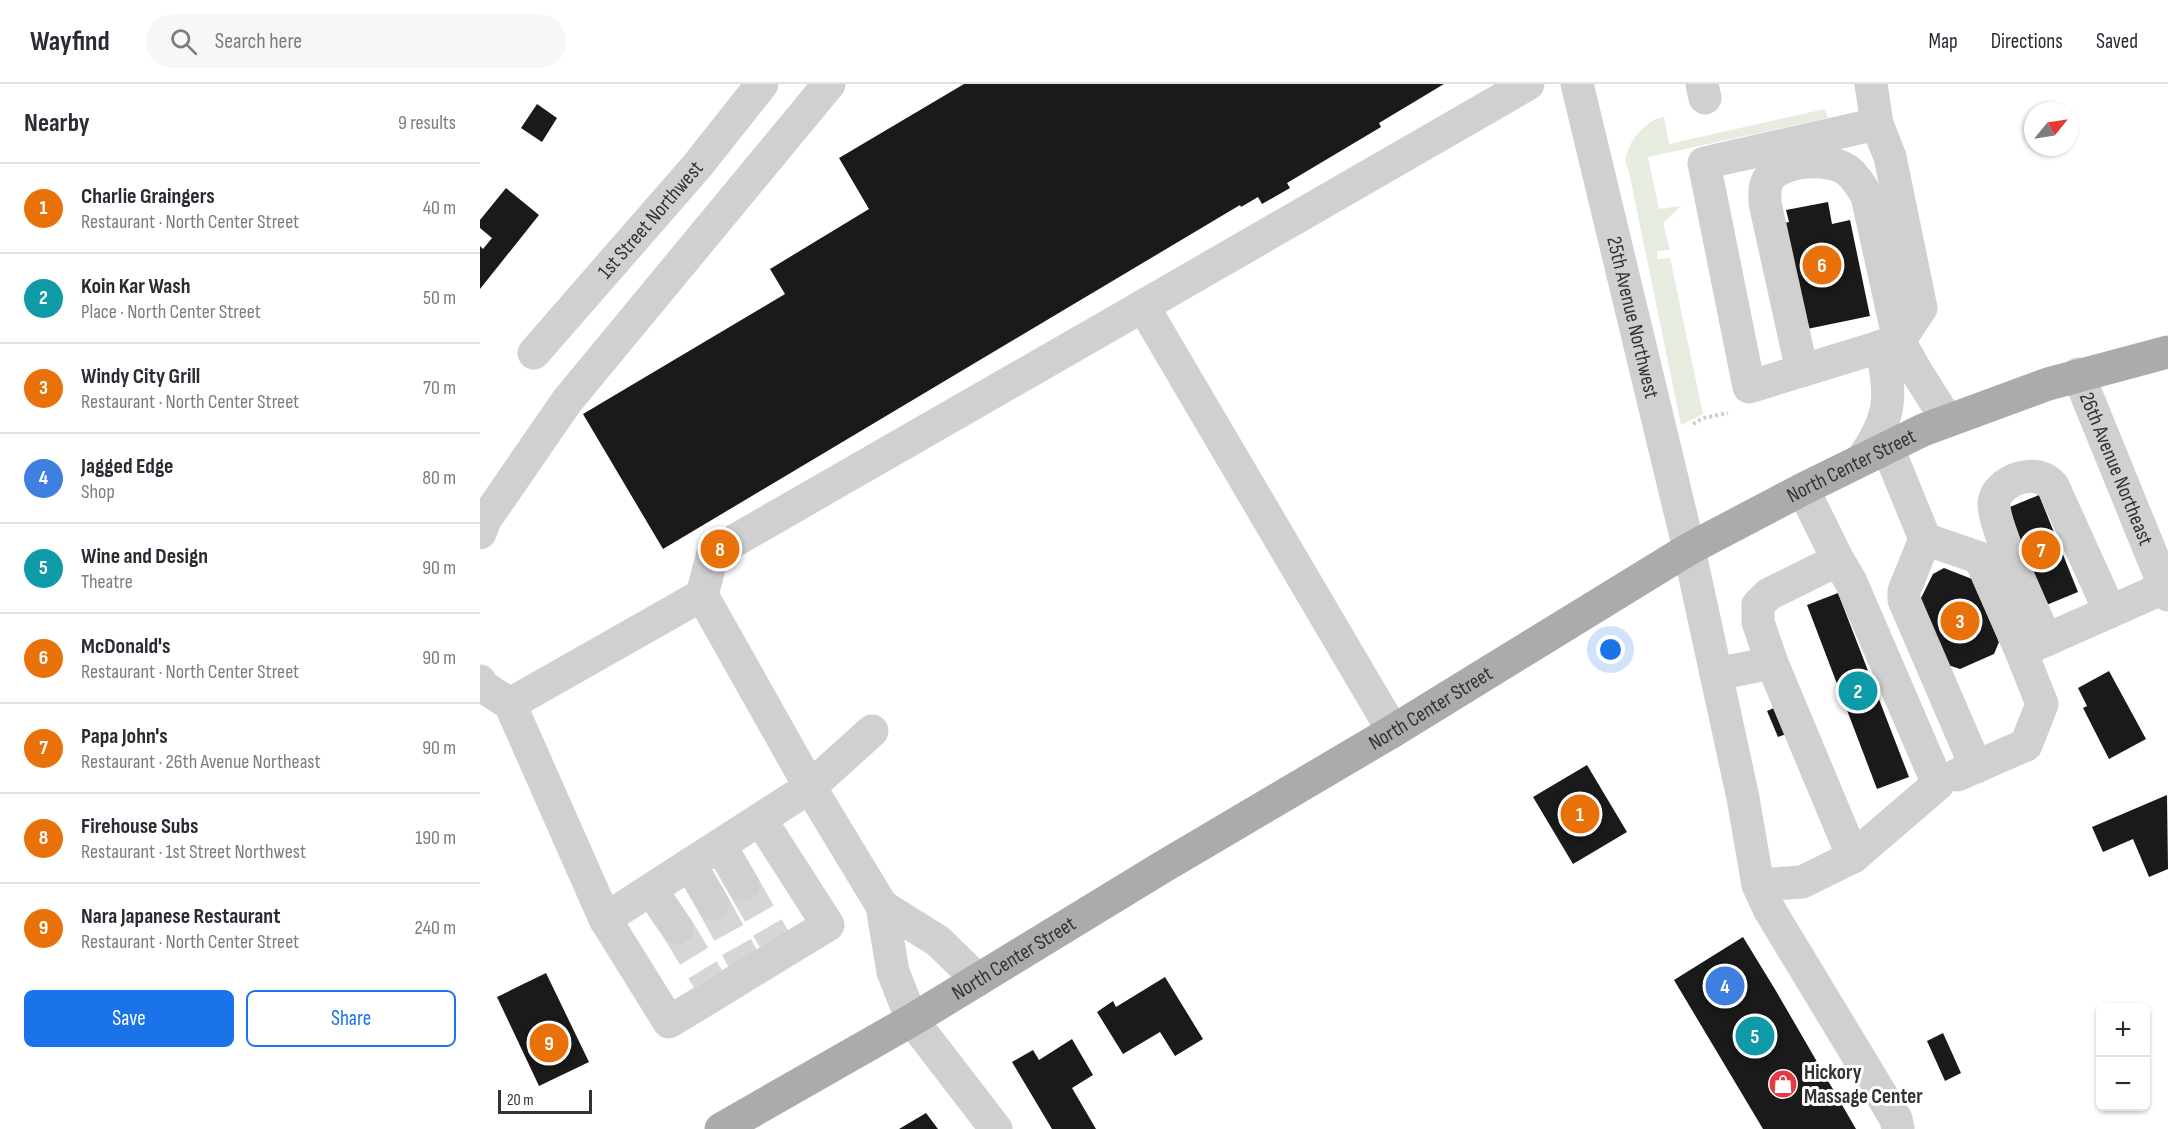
<!DOCTYPE html>
<html lang="en">
<head>
<meta charset="utf-8">
<style>
	body { margin:0; font-family:"Sofia Sans Condensed",sans-serif; background:#f7f7f7; color:#2b2b33 }
	.controls { position:absolute; right:18px; bottom:18px; display:grid; overflow:hidden; border-radius:9px; box-shadow:0 2px 4px #0004 }
	.controls button { width:54px; height:54px; display:grid; place-items:center; padding:0; border:0; border-bottom:2px solid #e1e1e2; background:#fff; color:#2b2b33; font:30px sans-serif }
	.compass { position:absolute; left:1544px; top:18px; width:54px; height:54px; border-radius:50%; background:#fff; box-shadow:0 2px 4px #0004; rotate:60deg }
	.scale { position:absolute; left:18px; bottom:15px; width:94px; box-sizing:border-box; padding-left:6px; border:3px solid #333; border-top:0; font-size:16px; line-height:21px; white-space:nowrap; color:#333; -webkit-text-stroke:4px #fff; paint-order:stroke }
	.you { position:absolute; left:1131px; top:566px; width:21px; height:21px; margin:-15px; border:4px solid #fff; border-radius:50%; background:#1a73e8; box-shadow:0 0 0 9px #1a73e833 }
	.badge { display:grid; place-items:center; width:39px; height:39px; border-radius:50%; background:#1a73e8; color:#fff; font-size:20px; font-weight:700 }
	.pin { position:absolute; translate:-50% -50%; border:3px solid #fff; box-shadow:0 2px 6px #0006 }
	.list { margin:0; padding:0; list-style:none }
	h2 { display:flex; justify-content:space-between; align-items:center; height:78px; margin:0; padding:0 24px; font-size:26px }
	h2 small { font-size:20px; font-weight:400; color:#7c7c81 }
	.list li { display:grid; grid-template-columns:39px 1fr auto; gap:18px; align-items:center; box-sizing:border-box; height:90px; padding:0 24px; border-top:2px solid #e1e1e2 }
	.list b { display:block; font-size:22px; white-space:nowrap }
	.list p { margin:0; font-size:20px; white-space:nowrap; color:#7c7c81 }
	.list em { font-size:20px; font-style:normal; color:#7c7c81 }
	.actions { display:flex; gap:12px; padding:18px 24px }
	.actions a { flex:1; padding:14px 0; border:2px solid #1a73e8; border-radius:9px; text-align:center; font-size:21px; color:#1a73e8 }
	.actions .main { background:#1a73e8; color:#fff }
	.icon { flex:none; width:33px; height:33px; fill:none; stroke:currentColor; stroke-width:2; stroke-linecap:round; stroke-linejoin:round }
	.map { position:relative; flex:none; width:1688px; height:1045px; overflow:hidden }
	header { display:flex; align-items:center; gap:36px; box-sizing:border-box; height:84px; padding:0 30px; background:#fff; border-bottom:2px solid #e1e1e2 }
	header strong { font-size:28px }
	nav { display:flex; gap:33px; margin-inline-start:auto; font-size:21px }
	.search { width:420px; height:54px; background:#f7f7f7; display:flex; align-items:center; gap:15px; box-sizing:border-box; padding:0 21px; border-radius:33px; color:#7c7c81; font-size:22px }
	main { display:flex }
	aside { flex:1; background:#fff }
	.map>svg:first-child { display:block }
</style>
</head>
<body>
<header>
<strong>Wayfind</strong>
<div class="search"><svg class="icon" aria-label="search" viewBox="0 0 24 24"><circle cx="10" cy="10" r="6"/><path d="M15 15l6 6"/></svg>Search here</div>
<nav><a>Map</a><a>Directions</a><a>Saved</a></nav>
</header>
<main>
<aside>
<h2>Nearby<small>9 results</small></h2>
<ul class="list">
<li><span class="badge" style="background:#e8710a">1</span><div><b>Charlie Graingers</b><p>Restaurant · North Center Street</p></div><em>40 m</em></li>
<li><span class="badge" style="background:#0f9aa8">2</span><div><b>Koin Kar Wash</b><p>Place · North Center Street</p></div><em>50 m</em></li>
<li><span class="badge" style="background:#e8710a">3</span><div><b>Windy City Grill</b><p>Restaurant · North Center Street</p></div><em>70 m</em></li>
<li><span class="badge" style="background:#3f7fe0">4</span><div><b>Jagged Edge</b><p>Shop</p></div><em>80 m</em></li>
<li><span class="badge" style="background:#0f9aa8">5</span><div><b>Wine and Design</b><p>Theatre</p></div><em>90 m</em></li>
<li><span class="badge" style="background:#e8710a">6</span><div><b>McDonald's</b><p>Restaurant · North Center Street</p></div><em>90 m</em></li>
<li><span class="badge" style="background:#e8710a">7</span><div><b>Papa John's</b><p>Restaurant · 26th Avenue Northeast</p></div><em>90 m</em></li>
<li><span class="badge" style="background:#e8710a">8</span><div><b>Firehouse Subs</b><p>Restaurant · 1st Street Northwest</p></div><em>190 m</em></li>
<li><span class="badge" style="background:#e8710a">9</span><div><b>Nara Japanese Restaurant</b><p>Restaurant · North Center Street</p></div><em>240 m</em></li>
</ul>
<div class="actions"><a class="main">Save</a><a>Share</a></div>
</aside>
<div class="map">
<svg width="1688" height="1045" viewBox="0 0 1688 1045">
	<rect width="100%" height="100%" fill="#fff"/>
	<path fill="#e6ecdf" d="M1345,25l3,9 -180,39 11,52 22,-3 -18,17 7,27 -13,1v8l13,-1 33,156 -22,11 -52,-253c-1,-3 -3,-6 -3,-9 -2,-18 21,-45 38,-46l5,27z"/>
	<g fill="#1a1a1a">
		<polygon points="484,0 964,0 899,39 901,43 807,99 810,104 782,120 778,113 761,123 760,121 183,465 103,330 305,210 290,185 389,125 359,74"/>
		<polygon points="57,20 77,34 62,58 41,44"/>
		<polygon points="26,104 59,131 0,205 0,162 3,165 12,154 0,144 0,136"/>
		<polygon points="1348,118 1352,140 1370,136 1390,232 1327,245 1296,141 1309,138 1306,126"/>
		<polygon points="1559,411 1598,508 1564,522 1525,425"/>
		<polygon points="1464,484 1492,495 1519,558 1514,570 1480,585 1468,581 1440,516 1453,490"/>
		<polygon points="1358,509 1429,693 1397,705 1327,521"/>
		<polygon points="1629,587 1666,655 1629,675 1603,624 1607,622 1598,604"/>
		<polygon points="1314,615 1325,643 1298,653 1287,627"/>
		<polygon points="1107,681 1147,748 1093,780 1053,713"/>
		<polygon points="1687,711 1688,785 1669,793 1653,755 1623,768 1612,743"/>
		<polygon points="1263,853 1296,907 1376,1045 1283,1045 1194,896"/>
		<polygon points="66,889 109,978 59,1002 17,913"/>
		<polygon points="685,893 723,955 695,972 680,948 643,970 617,928 633,917 636,923"/>
		<polygon points="1463,949 1481,989 1465,997 1447,957"/>
		<polygon points="592,955 613,991 592,1004 616,1045 572,1045 532,978 553,966 559,976"/>
		<polygon points="446,1029 458,1045 419,1045"/>
	</g>
	<g fill="none" stroke-linecap="round" stroke-linejoin="round">
		<g stroke="#d6d6d6" stroke-width="33" stroke-dasharray="33 16" stroke-linecap="butt">
			<polyline points="263,801 294,855"/>
			<polyline points="233,820 263,875"/>
			<polyline points="197,844 228,895"/>
		</g>
		<polyline stroke="#cdcdcd" stroke-width="4" stroke-dasharray="3 3" stroke-linecap="butt" points="1213,340 1223,334 1248,329"/>
		<g stroke="#d0d0d0" stroke-width="33">
			<path id="s1" d="M1097,0l112,465 54,249 15,87 11,24 127,210 2,10"/>
			<polyline points="1222,0 1225,14"/>
			<polyline points="1391,0 1397,40 1410,73 1441,224 1419,257 1269,303 1224,79 1397,40"/>
			<path id="s2" d="M54,269l163,-187 65,-82"/>
			<path d="M1322,287l-37,-168c0,-8 -1,-16 3,-23 12,-21 60,-23 79,-10 9,7 14,16 20,26l32,145 17,30 31,49"/>
			<path id="s3" d="M1598,290l90,221"/>
			<polyline points="1407,362 1445,455"/>
			<path d="M1383,374c29,-42 29,-62 18,-112"/>
			<polyline points="0,449 5,436 87,317 349,0"/>
			<polyline points="222,511 233,469 663,222"/>
			<path d="M1566,556c-11,-27 -54,-114 -52,-138 2,-13 17,-23 30,-25 11,-2 21,0 29,9l57,126"/>
			<polyline points="1292,579 1373,773"/>
			<polyline points="1236,590 1292,579 1278,538 1278,521 1289,510 1358,476"/>
			<polyline points="0,597 2,602 30,620"/>
			<polyline points="913,647 663,222 1048,0"/>
			<polyline points="1496,683 1424,516 1424,507 1445,455 1500,474 1541,567"/>
			<polyline points="1477,691 1546,661 1562,620 1541,567 1688,502"/>
			<polyline points="280,735 348,841 189,938 125,835 330,703 402,822"/>
			<polyline points="240,761 263,801"/>
			<polyline points="210,780 233,820"/>
			<polyline points="1278,801 1322,798 1373,773 1458,700 1371,498 1358,476 1323,405"/>
			<polyline points="171,806 197,844"/>
			<polyline points="125,835 30,620 222,511 330,703 392,647"/>
			<polyline points="498,896 458,857 402,822 413,888 432,936 516,1045"/>
		</g>
		<path stroke="#ababab" stroke-width="33" id="s4" d="M241,1045l191,-109 249,-152 232,-137 296,-182 114,-60 120,-59 125,-46 120,-32"/>
	</g>
	<defs>
		<g id="shop-disc" transform="scale(1.5)"><circle r="9.5" fill="#e63946" stroke="#fff"/><path d="M-5-2.5h2.3a2.7 3.5 0 0 1 5.4 0H5L5.5 6h-11ZM-1.5-2.5h3a1.5 2.3 0 0 0-3 0Z" fill="#fff"/></g>
	</defs>
	<g fill-rule="evenodd">
		<use href="#shop-disc" x="1303" y="1000"/>
	</g>
	<g text-anchor="middle" stroke-width="6" stroke-linejoin="round" paint-order="stroke">
		<g font-size="21" fill="#333" stroke="#fff">
			<text dy="7" stroke="none"><textPath href="#s2" startOffset="177">1st Street Northwest</textPath></text>
			<text dy="7" stroke="none"><textPath href="#s1" startOffset="240">25th Avenue Northwest</textPath></text>
			<text dy="7" stroke="none"><textPath href="#s4" startOffset="1311">North Center Street</textPath></text>
			<text dy="7" stroke="none"><textPath href="#s3" startOffset="102">26th Avenue Northeast</textPath></text>
			<text dy="7" stroke="none"><textPath href="#s4" startOffset="825">North Center Street</textPath></text>
			<text dy="7" stroke="none"><textPath href="#s4" startOffset="339">North Center Street</textPath></text>
		</g>
		<g font-size="21" font-weight="bold" fill="#333" stroke="#fff" text-anchor="start">
			<text x="1324" y="995">Hickory<tspan x="1324" dy="24">Massage Center</tspan></text>
		</g>
	</g>
</svg>
<div class="controls">
<button>+</button>
<button>−</button>
</div>
<svg class="compass" viewBox="-18 -18 36 36"><path d="M0-13l5 13h-10z" fill="#e53935"/><path d="M0 13l5-13h-10z" fill="#7c7c81"/></svg>
<div class="scale">20 m</div>
<div class="you"></div>
<div class="pin badge" style="left:1100px;top:730px;background:#e8710a">1</div>
<div class="pin badge" style="left:1378px;top:607px;background:#0f9aa8">2</div>
<div class="pin badge" style="left:1480px;top:537px;background:#e8710a">3</div>
<div class="pin badge" style="left:1245px;top:902px;background:#3f7fe0">4</div>
<div class="pin badge" style="left:1275px;top:952px;background:#0f9aa8">5</div>
<div class="pin badge" style="left:1342px;top:181px;background:#e8710a">6</div>
<div class="pin badge" style="left:1561px;top:466px;background:#e8710a">7</div>
<div class="pin badge" style="left:240px;top:465px;background:#e8710a">8</div>
<div class="pin badge" style="left:69px;top:959px;background:#e8710a">9</div>
</div>
</main>
</body>
</html>
